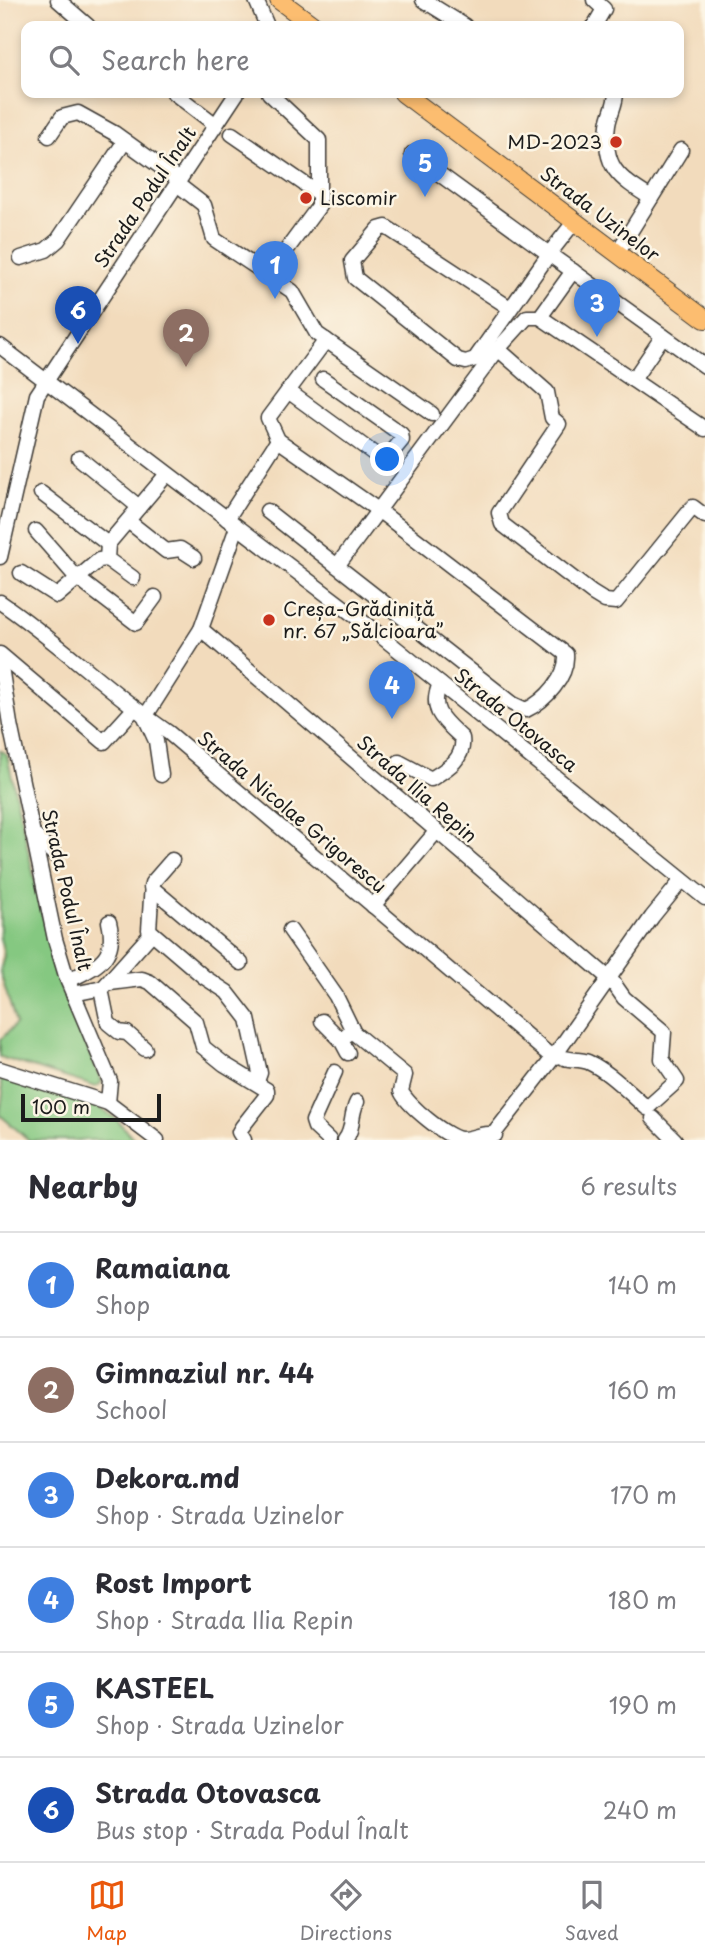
<!DOCTYPE html>
<html lang="en">
<head>
<meta charset="utf-8">
<style>
	body { margin:0; font-family:"Playpen Sans",sans-serif; background:#f2f2f3; color:#2b2b33 }
	.scale { position:absolute; left:21px; bottom:18px; width:140px; box-sizing:border-box; padding-left:7px; border:4px solid #1c1c1c; border-top:0; font-size:19px; line-height:24px; white-space:nowrap; color:#1c1c1c; -webkit-text-stroke:5px #fcf5e5; paint-order:stroke }
	.you { position:absolute; left:388px; top:460px; width:24px; height:24px; margin:-18px; border:5px solid #fff; border-radius:50%; background:#1a73e8; box-shadow:0 0 0 10px #1a73e833 }
	.badge { display:grid; place-items:center; width:46px; height:46px; border-radius:50%; background:#ea580c; color:#fff; font-size:23px; font-weight:700 }
	.pin { position:absolute; translate:-50% -58px; filter:drop-shadow(0 2px 4px #0008) }
	.pin::after { content:''; position:absolute; top:37px; width:24px; height:21px; background:inherit; clip-path:polygon(0 0,100% 0,50% 100%) }
	.list { margin:0; padding:0; list-style:none }
	h2 { display:flex; justify-content:space-between; align-items:center; height:91px; margin:0; padding:0 28px; font-size:30px }
	h2 small { font-size:23px; font-weight:400; color:#7c7c81 }
	.list li { display:grid; grid-template-columns:46px 1fr auto; gap:21px; align-items:center; box-sizing:border-box; height:105px; padding:0 28px; border-top:2px solid #e1e1e2 }
	.list b { display:block; font-size:26px; white-space:nowrap }
	.list p { margin:0; font-size:23px; white-space:nowrap; color:#7c7c81 }
	.list em { font-size:23px; font-style:normal; color:#7c7c81 }
	.icon { flex:none; width:38px; height:38px; fill:none; stroke:currentColor; stroke-width:2; stroke-linecap:round; stroke-linejoin:round }
	.map { position:relative; flex:none; width:705px; height:1140px; overflow:hidden }
	.search { position:absolute; background:#fff; box-shadow:0 4px 10px #0003; left:21px; right:21px; top:21px; height:77px; display:flex; align-items:center; gap:18px; box-sizing:border-box; padding:0 24px; border-radius:14px; color:#7c7c81; font-size:26px }
	.sheet { height:721px; background:#fff }
	nav { display:flex; justify-content:space-around; align-items:center; box-sizing:border-box; height:98px; border-top:2px solid #e1e1e2; background:#fff; font-size:19px; color:#7c7c81 }
	nav a { display:grid; justify-items:center; gap:4px }
	nav .on { color:#ea580c }
	.map>svg:first-child { display:block }
</style>
</head>
<body>
<div class="map">
<svg width="705" height="1140" viewBox="0 0 705 1140">
	<rect width="100%" height="100%" fill="#fcf5e5"/>
	<filter id="ink" filterUnits="userSpaceOnUse"><feTurbulence type="fractalNoise" baseFrequency=".0143" numOctaves="2"/><feDisplacementMap in="SourceGraphic" scale="14" xChannelSelector="R" yChannelSelector="G"/><feConvolveMatrix kernelMatrix="1 2 1 2 8 2 1 2 1" color-interpolation-filters="sRGB"/></filter>
	<filter id="wash" filterUnits="userSpaceOnUse"><feTurbulence type="fractalNoise" baseFrequency=".00686" numOctaves="4" result="noise"/><feDisplacementMap in="SourceGraphic" scale="28" xChannelSelector="R" yChannelSelector="G"/><feGaussianBlur stdDeviation="1.57" result="paint"/><feColorMatrix in="noise" values="0 0 0 0 0 0 0 0 0 0 0 0 0 0 0 0 0 1.4 0 .05"/><feComposite in="paint" operator="in"/></filter>
	<g filter="url(#wash)">
		<rect width="100%" height="100%" fill="#f2dbbc"/>
		<g fill="#85c881" stroke="#50724e" stroke-width="2">
			<polygon points="0,750 7,755 56,976 102,1082 96,1087 0,1057 0,1040 16,1024 0,972 4,955 0,938"/>
			<polygon points="0,1073 100,1108 117,1120 135,1140 29,1140 0,1115 3,1093"/>
		</g>
	</g>
	<g filter="url(#ink)">
		<g fill="none" stroke-linecap="round" stroke-linejoin="round">
			<g stroke="#3c3934" stroke-width="17">
				<g id="minor">
					<polyline points="58,0 88,26"/>
					<polyline points="256,0 267,26"/>
					<polyline points="423,0 465,26"/>
					<polyline points="594,0 604,9 594,26"/>
					<polyline points="174,93 216,125"/>
					<path d="M616,93c0,11 -6,20 -8,32 -6,42 11,53 43,73"/>
					<polyline points="232,134 319,194"/>
					<polyline points="49,136 62,117 78,113 114,133 179,180"/>
					<polyline points="412,154 549,254 475,359 466,362 458,360 355,278 352,261 379,229 386,227 510,308"/>
					<polyline points="177,184 204,205 214,239 268,275 319,206 319,140 269,93"/>
					<polyline points="575,221 549,254 705,366"/>
					<polyline points="617,253 681,150"/>
					<polyline points="21,258 46,250 58,240 125,141"/>
					<polyline points="268,275 292,291 317,334 432,414"/>
					<polyline points="540,317 573,271"/>
					<path d="M326,340l-58,78 10,22 100,70 188,144c2,23 -21,47 -40,56l-13,-6 -176,-138"/>
					<polyline points="0,346 376,632 705,898"/>
					<polyline points="498,349 547,392 552,418 559,424 499,513 502,524 592,593 605,601 616,602 693,507 705,516"/>
					<polyline points="633,380 663,336"/>
					<polyline points="288,391 380,458 388,457 402,440 401,434 323,379"/>
					<polyline points="79,458 139,507"/>
					<polyline points="41,493 108,544"/>
					<polyline points="267,511 337,566 498,349 527,317 540,317 705,429"/>
					<polyline points="227,519 278,440"/>
					<polyline points="128,521 166,551 180,549 194,558"/>
					<polyline points="36,531 77,578 136,623 155,597"/>
					<polyline points="0,557 37,395 237,93"/>
					<polyline points="21,573 57,596 99,560 107,559"/>
					<polyline points="133,578 107,559 108,544 167,474"/>
					<path d="M0,602c59,40 110,91 169,131l384,325"/>
					<path d="M201,629l411,352 12,17 40,34 -2,27 15,22 -30,27c-18,-15 -37,-36 -59,-46 -11,-4 -21,0 -32,-8"/>
					<polyline points="0,654 104,742 134,709"/>
					<polyline points="0,660 10,724 55,939 67,979 110,1081 108,1103"/>
					<path d="M399,762l32,17c16,-10 34,-20 31,-41 -18,-17 -34,-28 -22,-54"/>
					<polyline points="161,775 156,741 145,717 201,629 237,527"/>
					<polyline points="33,834 56,856"/>
					<polyline points="172,860 152,883 149,930 204,977 227,992 248,1019 260,1073 257,1081"/>
					<polyline points="151,887 241,963"/>
					<polyline points="373,906 436,832"/>
					<path d="M290,930l46,66 18,37 51,42 -4,16c5,13 47,48 61,48 12,0 22,-8 33,-4"/>
					<path d="M68,981c28,-15 50,-22 41,-59"/>
					<polyline points="110,983 142,979 150,982 196,1022 203,1047 224,1064 267,1090 267,1095 242,1127 239,1132 244,1140"/>
					<polyline points="101,989 108,1023 119,1032 127,1033 145,1049"/>
					<polyline points="73,994 103,988 152,933"/>
					<polyline points="322,1021 341,1040 352,1030"/>
					<polyline points="341,1040 348,1053"/>
					<polyline points="0,1069 108,1103 157,1140"/>
					<polyline points="653,1118 675,1140"/>
					<polyline points="329,1140 315,1127 313,1121 335,1072"/>
					<path d="M345,1140c9,-11 5,-25 12,-38"/>
					<polyline points="489,1140 553,1058 652,917 682,880"/>
				</g>
			</g>
			<g stroke="#3c3934" stroke-width="20">
				<g id="major">
					<polyline points="279,0 314,26"/>
					<polyline points="403,93 705,319"/>
				</g>
			</g>
			<use href="#minor" stroke="#fff" stroke-width="14"/>
			<use href="#major" stroke="#fcbd6f" stroke-width="18"/>
		</g>
	</g>
	<g fill="#c8321e" stroke="#fcf5e5" stroke-width="2.5">
		<circle cx="616" cy="142" r="7"/>
		<circle cx="306" cy="198" r="7"/>
		<circle cx="269" cy="620" r="7"/>
	</g>
	<g text-anchor="middle" stroke-width="5" stroke-linejoin="round" paint-order="stroke">
		<g font-size="19" fill="#1c1c1c" stroke="#fcf5e5" text-anchor="start">
			<text x="602" y="149" text-anchor="end">MD-2023</text>
			<text x="320" y="205">Liscomir</text>
			<text x="283" y="616">Creșa-Grădiniță<tspan x="283" dy="22">nr. 67 „Sălcioara”</tspan></text>
		</g>
		<g font-size="19" fill="#1c1c1c" stroke="#fcf5e5">
			<text transform="translate(145 197) rotate(-56)" y="7">Strada Podul Înalt</text>
			<text transform="translate(600 214) rotate(37)" y="7">Strada Uzinelor</text>
			<text transform="translate(516 720) rotate(39)" y="7">Strada Otovasca</text>
			<text transform="translate(417 789) rotate(41)" y="7">Strada Ilia Repin</text>
			<text transform="translate(292 812) rotate(40)" y="7">Strada Nicolae Grigorescu</text>
			<text transform="translate(67 890) rotate(77)" y="7">Strada Podul Înalt</text>
		</g>
	</g>
</svg>
<div class="scale">100 m</div>
<div class="you"></div>
<div class="pin badge" style="left:275px;top:299px;background:#3f7fe0">1</div>
<div class="pin badge" style="left:186px;top:367px;background:#8d6e63">2</div>
<div class="pin badge" style="left:597px;top:337px;background:#3f7fe0">3</div>
<div class="pin badge" style="left:392px;top:719px;background:#3f7fe0">4</div>
<div class="pin badge" style="left:425px;top:197px;background:#3f7fe0">5</div>
<div class="pin badge" style="left:78px;top:344px;background:#1a4fb4">6</div>
<div class="search"><svg class="icon" aria-label="search" viewBox="0 0 24 24"><circle cx="10" cy="10" r="6"/><path d="M15 15l6 6"/></svg>Search here</div>
</div>
<section class="sheet">
<h2>Nearby<small>6 results</small></h2>
<ul class="list">
<li><span class="badge" style="background:#3f7fe0">1</span><div><b>Ramaiana</b><p>Shop</p></div><em>140 m</em></li>
<li><span class="badge" style="background:#8d6e63">2</span><div><b>Gimnaziul nr. 44</b><p>School</p></div><em>160 m</em></li>
<li><span class="badge" style="background:#3f7fe0">3</span><div><b>Dekora.md</b><p>Shop · Strada Uzinelor</p></div><em>170 m</em></li>
<li><span class="badge" style="background:#3f7fe0">4</span><div><b>Rost Import</b><p>Shop · Strada Ilia Repin</p></div><em>180 m</em></li>
<li><span class="badge" style="background:#3f7fe0">5</span><div><b>KASTEEL</b><p>Shop · Strada Uzinelor</p></div><em>190 m</em></li>
<li><span class="badge" style="background:#1a4fb4">6</span><div><b>Strada Otovasca</b><p>Bus stop · Strada Podul Înalt</p></div><em>240 m</em></li>
</ul>
</section>
<nav>
<a class="on"><svg class="icon" aria-label="map" viewBox="0 0 24 24"><path d="M3 6l6-2 6 2 6-2v14l-6 2-6-2-6 2zM9 4v14M15 6v14"/></svg>Map</a>
<a><svg class="icon" aria-label="directions" viewBox="0 0 24 24"><path d="M12 3l9 9-9 9-9-9zM9 14v-3h6M13 9l2 2-2 2"/></svg>Directions</a>
<a><svg class="icon" aria-label="saved" viewBox="0 0 24 24"><path d="M7 4h10v16l-5-4-5 4z"/></svg>Saved</a>
</nav>
</body>
</html>
